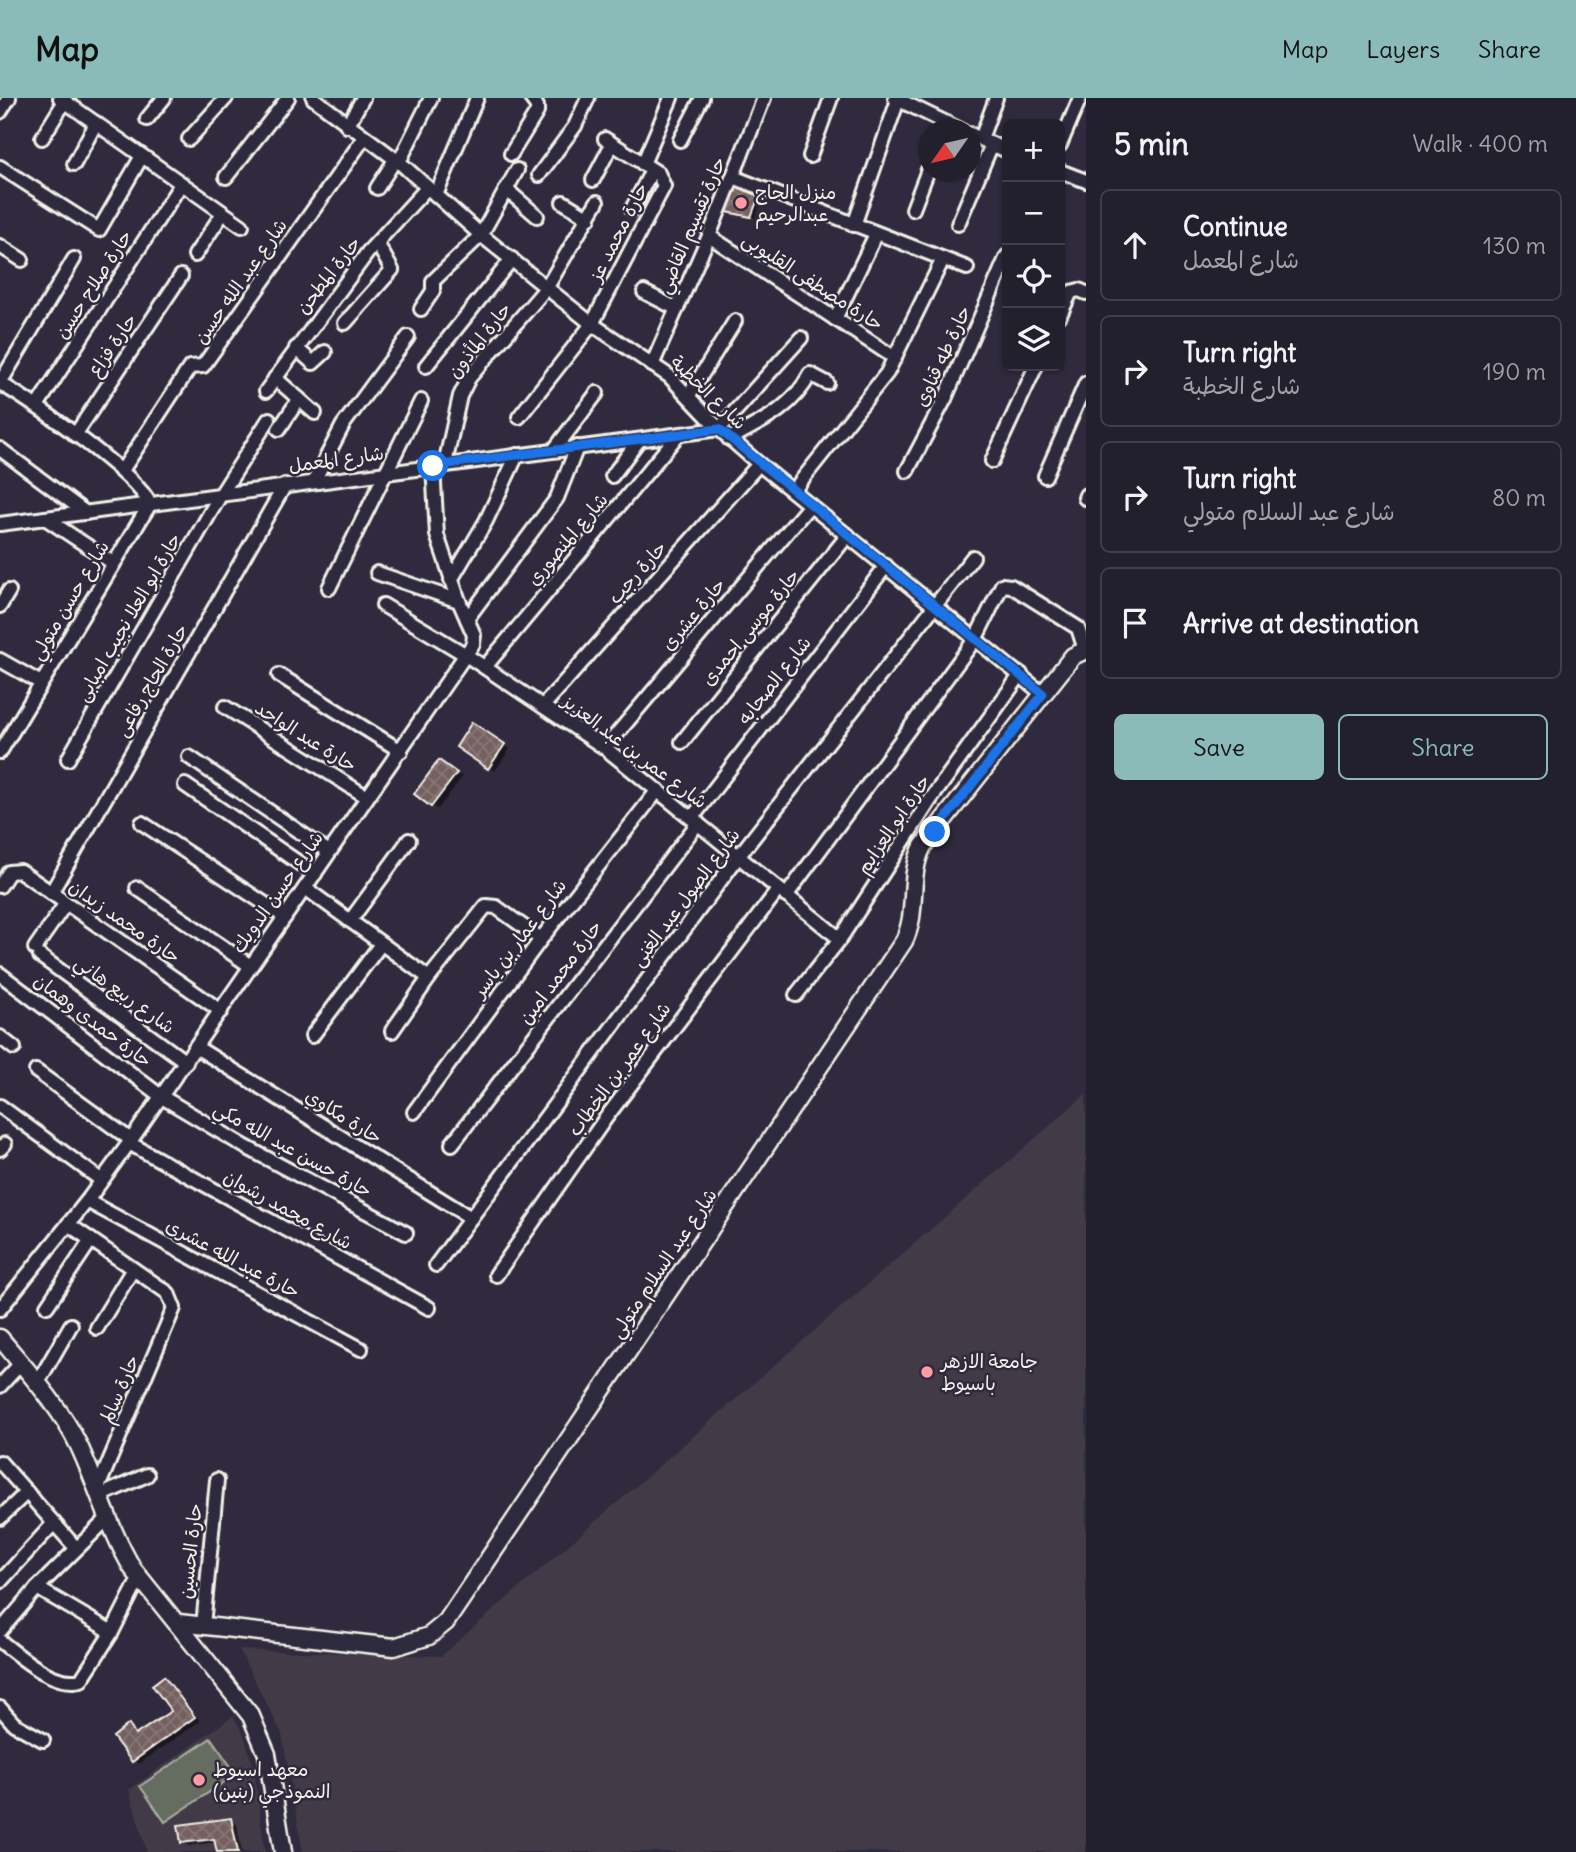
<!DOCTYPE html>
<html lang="en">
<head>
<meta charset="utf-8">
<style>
	body { margin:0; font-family:Delius,"Playpen Sans Arabic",sans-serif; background:#2b2836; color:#f1f3f6 }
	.controls { position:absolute; right:21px; top:21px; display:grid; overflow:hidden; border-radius:10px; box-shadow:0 2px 5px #0004 }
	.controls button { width:63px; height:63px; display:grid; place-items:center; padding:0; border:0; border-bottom:2px solid #403e4a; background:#23202e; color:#f1f3f6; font:35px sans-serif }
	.compass { position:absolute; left:918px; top:21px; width:63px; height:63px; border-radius:50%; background:#23202e; box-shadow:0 2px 5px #0004; rotate:236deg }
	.stop { position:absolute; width:21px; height:21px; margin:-16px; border:5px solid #1a73e8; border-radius:50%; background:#fff }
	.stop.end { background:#1a73e8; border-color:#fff; box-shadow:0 2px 7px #0008 }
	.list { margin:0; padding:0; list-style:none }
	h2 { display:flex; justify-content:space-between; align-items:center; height:91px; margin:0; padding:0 28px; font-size:30px }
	h2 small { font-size:23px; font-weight:400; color:#a3a3aa }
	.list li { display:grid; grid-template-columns:46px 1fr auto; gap:21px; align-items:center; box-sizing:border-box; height:112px; margin:0 14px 14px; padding:0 14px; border:2px solid #403e4a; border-radius:10px }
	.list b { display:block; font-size:26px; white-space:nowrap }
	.list p { margin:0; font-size:23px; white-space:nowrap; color:#a3a3aa }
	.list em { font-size:23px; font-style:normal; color:#a3a3aa }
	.actions { display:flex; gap:14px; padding:21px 28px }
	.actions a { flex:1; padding:16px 0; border:2px solid #8bbbb9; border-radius:10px; text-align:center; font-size:24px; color:#8bbbb9 }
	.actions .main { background:#8bbbb9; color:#111 }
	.icon { flex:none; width:38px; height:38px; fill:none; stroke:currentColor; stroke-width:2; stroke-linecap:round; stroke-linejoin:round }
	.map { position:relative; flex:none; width:1086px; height:1754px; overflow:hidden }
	header { display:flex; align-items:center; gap:42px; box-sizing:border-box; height:98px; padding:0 35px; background:#8bbbb9; color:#111 }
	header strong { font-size:33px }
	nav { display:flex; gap:38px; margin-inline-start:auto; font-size:24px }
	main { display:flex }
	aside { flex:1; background:#23202e }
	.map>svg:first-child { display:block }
</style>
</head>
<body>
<header>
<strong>Map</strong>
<nav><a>Map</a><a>Layers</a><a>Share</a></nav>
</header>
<main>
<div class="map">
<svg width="1086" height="1754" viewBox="0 0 1086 1754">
	<defs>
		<pattern id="building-cross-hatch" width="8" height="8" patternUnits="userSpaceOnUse" patternTransform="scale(1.75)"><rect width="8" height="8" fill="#73605f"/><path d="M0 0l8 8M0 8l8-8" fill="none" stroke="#887776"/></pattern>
	</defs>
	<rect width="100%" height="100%" fill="#2f2a3d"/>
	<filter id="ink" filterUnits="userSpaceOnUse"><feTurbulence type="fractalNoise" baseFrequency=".0143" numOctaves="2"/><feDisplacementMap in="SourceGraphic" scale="14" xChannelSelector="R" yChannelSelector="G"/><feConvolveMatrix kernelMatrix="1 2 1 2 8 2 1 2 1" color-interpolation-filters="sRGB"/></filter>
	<g filter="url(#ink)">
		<g fill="#433a47">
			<polygon points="1086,996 1086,1754 303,1754 282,1636 239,1552 441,1558"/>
			<polygon points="233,1618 244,1637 254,1672 265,1754 147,1754 129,1692"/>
		</g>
		<polygon fill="#656d60" stroke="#acafa4" stroke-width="2" points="211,1640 236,1676 165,1724 140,1688"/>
		<g fill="#0007">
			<polygon points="734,88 762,101 755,120 724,112"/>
			<polygon points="479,630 510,651 495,673 458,648"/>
			<polygon points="446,667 462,679 438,711 432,708"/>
			<polygon points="164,1580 170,1584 200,1623 139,1666 133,1662 129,1629 138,1637 173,1614"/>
			<polygon points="231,1722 237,1726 242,1754 219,1754 217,1744 189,1748 183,1744"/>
		</g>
		<g fill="url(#building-cross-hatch)" stroke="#f4f1e8" stroke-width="2">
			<polygon points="733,85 759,98 751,119 722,113"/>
			<polygon points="472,624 505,646 488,671 456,649"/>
			<polygon points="439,662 457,675 431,709 414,696"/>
			<polygon points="164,1578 195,1619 132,1664 113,1639 129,1626 135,1637 171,1613 152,1587"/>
			<polygon points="231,1720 238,1754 217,1754 214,1741 181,1745 178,1727"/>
		</g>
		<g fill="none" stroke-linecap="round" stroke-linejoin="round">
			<g stroke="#f4f1e8" stroke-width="18">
				<g id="minor">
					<polyline points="60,0 242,128"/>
					<polyline points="313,0 399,64 481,137 592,226 669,278 719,331 759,366 1043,596"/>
					<polyline points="895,0 961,32"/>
					<polyline points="0,14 9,0"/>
					<polyline points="147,21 164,0"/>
					<polyline points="347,28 363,0"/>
					<polyline points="970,36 1007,53"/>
					<polyline points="42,40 65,3"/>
					<polyline points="189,41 226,0"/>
					<polyline points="981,41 996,0"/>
					<polyline points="680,42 702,0"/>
					<polyline points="1060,47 1080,0"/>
					<polyline points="511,56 537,14 537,8 531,0"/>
					<polyline points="810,58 831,0"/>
					<polyline points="399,64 431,0"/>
					<polyline points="74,66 96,25"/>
					<polyline points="643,66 671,0"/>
					<polyline points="0,69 99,132 142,58"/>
					<polyline points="1060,73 1086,83"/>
					<polyline points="539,77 575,28 588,0"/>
					<polyline points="226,79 288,0"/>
					<polyline points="733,79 967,170"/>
					<polyline points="593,82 612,46"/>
					<polyline points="377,90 395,62"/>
					<polyline points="507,92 537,118"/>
					<polyline points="436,97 477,0"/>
					<polyline points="563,104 589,120"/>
					<polyline points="632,111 652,72"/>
					<polyline points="913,111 928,72"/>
					<polyline points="958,126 992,46"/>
					<polyline points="854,127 898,2"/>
					<polyline points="709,138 895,260"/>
					<polyline points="0,148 22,162"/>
					<polyline points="195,157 223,115"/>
					<polyline points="644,194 677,211"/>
					<polyline points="421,211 433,193 433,183 481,137 517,72"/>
					<polyline points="1060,217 1071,194 1079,192 1086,195"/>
					<polyline points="835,221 876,136"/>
					<polyline points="345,225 392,172 377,145"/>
					<polyline points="296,250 313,265 325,254"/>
					<polyline points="652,267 709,138 764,0"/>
					<polyline points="426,268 512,161"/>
					<polyline points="275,280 315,315"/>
					<path d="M0,285c34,21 134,88 150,121l-150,248"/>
					<polyline points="0,285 74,161"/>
					<polyline points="266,293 368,154 427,90"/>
					<polyline points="689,297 735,223"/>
					<polyline points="37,308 181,86"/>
					<polyline points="519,319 592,226 664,88 658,75 605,41"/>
					<polyline points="279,331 299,301"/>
					<polyline points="75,337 181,178"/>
					<path d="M729,341c32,-17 64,-31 81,-65l17,9"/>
					<polyline points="0,351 86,415"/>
					<polyline points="554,352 597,295"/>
					<polyline points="992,363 1036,268"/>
					<polyline points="445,366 460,298 469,280 547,189 597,104"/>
					<polyline points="907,373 945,301 1007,158"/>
					<polyline points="121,374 190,269 203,268 364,40"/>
					<polyline points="612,378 639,342"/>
					<polyline points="1045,378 1086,285"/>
					<polyline points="314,383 343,327 408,239"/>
					<polyline points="793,393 887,275 943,161"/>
					<polyline points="1085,400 1086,397"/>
					<polyline points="45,420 113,465"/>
					<polyline points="0,426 719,331 801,240"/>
					<polyline points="377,475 459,503"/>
					<polyline points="451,482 486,423 517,357"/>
					<polyline points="329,490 421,303"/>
					<polyline points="383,507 466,557 605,650 840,841"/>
					<polyline points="0,508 9,493"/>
					<polyline points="467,521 557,400 577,349"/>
					<polyline points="0,562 41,585"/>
					<polyline points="485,569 678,337"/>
					<polyline points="279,577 401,653"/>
					<polyline points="543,608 759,366"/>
					<polyline points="225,609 367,699"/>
					<polyline points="682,644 848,437"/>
					<polyline points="605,650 810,407"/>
					<polyline points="189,659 329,754"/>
					<polyline points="68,661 221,396 269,321"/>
					<polyline points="185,687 315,776"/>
					<polyline points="692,720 886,468"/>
					<polyline points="142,725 285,819"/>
					<polyline points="0,788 9,774 20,773 221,913"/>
					<polyline points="137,790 249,867"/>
					<polyline points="305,790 429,880"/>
					<polyline points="51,795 285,387"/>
					<polyline points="786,798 976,540 1002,487 1011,488 1078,530 1085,552"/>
					<polyline points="350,823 409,742"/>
					<polyline points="35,850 66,805"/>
					<polyline points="40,858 186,964"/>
					<polyline points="0,876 162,999 244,1048 406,1135"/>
					<polyline points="796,897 840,841 931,701 1021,576"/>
					<polyline points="392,933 429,880 486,808 496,809 541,841"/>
					<polyline points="312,938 381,846"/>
					<polyline points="0,939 14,950"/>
					<polyline points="196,949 471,1120"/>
					<polyline points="36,973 131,1042"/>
					<polyline points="0,1008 101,1082"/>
					<polyline points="414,1014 541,841 658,692"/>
					<polyline points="129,1045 429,1210"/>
					<polyline points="452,1046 698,725"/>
					<polyline points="0,1051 5,1046"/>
					<polyline points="87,1103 361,1251"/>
					<polyline points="68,1126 168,1195 174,1210 97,1392"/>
					<polyline points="436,1167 738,759 973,459"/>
					<polyline points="496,1177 605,1021 778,792"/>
					<polyline points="47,1208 91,1142"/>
					<polyline points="0,1211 87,1103 129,1045 473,546 474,537 459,503 437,437 433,368"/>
					<polyline points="97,1230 133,1171"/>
					<polyline points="37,1286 71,1227"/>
					<polyline points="0,1288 21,1265"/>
					<polyline points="0,1364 76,1450"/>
					<polyline points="99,1398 147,1377"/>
					<polyline points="0,1420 27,1394"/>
					<polyline points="0,1484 54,1425"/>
					<polyline points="37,1490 112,1534"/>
					<polyline points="203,1528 217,1382"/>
					<polyline points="0,1533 37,1490 108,1420"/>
					<path d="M0,1543c21,16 53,46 81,39l31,-48 28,-55"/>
					<polyline points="0,1610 14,1626 43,1642"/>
				</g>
			</g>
			<g stroke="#f4f1e8" stroke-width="21">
				<g id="tertiary">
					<path d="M0,1240c28,34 60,68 79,108 19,41 31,85 54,123l118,147 16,38 16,98"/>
					<path d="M179,1525l215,24 35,-11 17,-14 458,-681c15,-31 3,-64 19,-95l150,-190 13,-6"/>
				</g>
			</g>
			<use href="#minor" stroke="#2f2a3d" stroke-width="12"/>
			<use href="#tertiary" stroke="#2f2a3d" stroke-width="16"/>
		</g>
	</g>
	<g fill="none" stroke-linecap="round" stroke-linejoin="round" filter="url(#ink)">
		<polyline stroke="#1a73e8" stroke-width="9" points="433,368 719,331 1043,596 935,734"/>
	</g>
	<g fill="#ff9aa2" stroke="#2f2a3d" stroke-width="2.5">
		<circle cx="741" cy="105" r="7"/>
		<circle cx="927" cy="1274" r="7"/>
		<circle cx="199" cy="1682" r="7"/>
	</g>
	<g text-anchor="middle" stroke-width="5" stroke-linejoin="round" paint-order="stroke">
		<g font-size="19" fill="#f4f1e8" stroke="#2f2a3d" text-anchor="start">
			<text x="755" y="101">منزل الحاج<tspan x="755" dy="22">عبدالرحيم</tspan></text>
			<text x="941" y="1270">جامعة الازهر<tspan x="941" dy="22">باسيوط</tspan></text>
			<text x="213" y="1678">معهد اسيوط<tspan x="213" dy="22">النموذجي (بنين)</tspan></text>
		</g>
		<g font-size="19" fill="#f4f1e8" stroke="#2f2a3d">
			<text transform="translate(691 127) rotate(-67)" y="7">حارة تقسيم القاضي</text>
			<text transform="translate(618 134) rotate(-63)" y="7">حارة محمد عز</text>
			<text transform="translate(328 177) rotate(-52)" y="7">حارة المطحن</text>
			<text transform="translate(240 183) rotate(-55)" y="7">شارع عبد الله حسن</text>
			<text transform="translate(813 183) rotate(33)" y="7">حارة مصطفى القليوبى</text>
			<text transform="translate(93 186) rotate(-57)" y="7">حارة صلاح حسن</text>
			<text transform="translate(479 242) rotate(-52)" y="7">حارة المأذون</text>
			<text transform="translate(112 247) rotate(-56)" y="7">حارة فزاع</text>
			<text transform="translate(942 258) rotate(-65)" y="7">حارة طه قناوى</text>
			<text transform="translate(709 294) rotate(44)" y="7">شارع الخطبة</text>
			<text transform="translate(336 361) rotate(-8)" y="7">شارع المعمل</text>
			<text transform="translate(567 441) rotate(-50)" y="7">شارع المنصوري</text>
			<text transform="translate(637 474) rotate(-48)" y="7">حارة رجب</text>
			<text transform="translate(69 502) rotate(-59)" y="7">شارع حسن متولي</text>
			<text transform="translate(693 516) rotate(-50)" y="7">حارة عشرى</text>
			<text transform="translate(128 519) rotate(-60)" y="7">حارة ابو العلا نجيب امبابى</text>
			<text transform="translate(750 529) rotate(-51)" y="7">حارة موسى احمدى</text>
			<text transform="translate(151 582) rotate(-60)" y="7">حارة الحاج رفاعى</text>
			<text transform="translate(774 582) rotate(-52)" y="7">شارع الصحابه</text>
			<text transform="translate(306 638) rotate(32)" y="7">حارة عبد الواحد</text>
			<text transform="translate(635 653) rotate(37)" y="7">شارع عمر بن عبد العزيز</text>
			<text transform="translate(893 726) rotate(-56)" y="7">حارة ابو العزايم</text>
			<text transform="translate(277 794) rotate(-55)" y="7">شارع حسن الدويك</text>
			<text transform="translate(685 799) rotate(-53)" y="7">شارع الصول عبد الغنى</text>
			<text transform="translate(125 823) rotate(35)" y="7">حارة محمد زيدان</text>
			<text transform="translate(519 840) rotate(-53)" y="7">شارع عمار بن ياسر</text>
			<text transform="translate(560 874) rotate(-53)" y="7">حارة محمد امين</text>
			<text transform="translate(125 896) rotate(36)" y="7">شارع ربيع هاني</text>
			<text transform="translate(93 922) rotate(37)" y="7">حارة حمدى وهمان</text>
			<text transform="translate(619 971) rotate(-54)" y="7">شارع عمر بن الخطاب</text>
			<text transform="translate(344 1018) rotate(32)" y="7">حارة مكاوي</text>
			<text transform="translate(293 1051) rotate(29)" y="7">حارة حسن عبد الله مكي</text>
			<text transform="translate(288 1111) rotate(29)" y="7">شارع محمد رشوان</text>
			<text transform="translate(233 1160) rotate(28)" y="7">حارة عبد الله عشرى</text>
			<text transform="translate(663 1165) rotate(-56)" y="7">شارع عبد السلام متولي</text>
			<text transform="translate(119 1291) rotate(-67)" y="7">حارة سالم</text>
			<text transform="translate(190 1453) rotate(-84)" y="7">حارة الحسين</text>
		</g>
	</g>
</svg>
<div class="controls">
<button>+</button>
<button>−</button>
<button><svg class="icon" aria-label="locate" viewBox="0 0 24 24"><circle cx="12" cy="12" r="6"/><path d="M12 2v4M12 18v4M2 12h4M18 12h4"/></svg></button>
<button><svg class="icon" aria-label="layers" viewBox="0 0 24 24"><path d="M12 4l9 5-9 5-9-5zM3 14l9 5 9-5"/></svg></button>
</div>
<svg class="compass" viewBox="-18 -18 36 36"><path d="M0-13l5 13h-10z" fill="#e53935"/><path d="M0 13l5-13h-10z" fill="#a3a3aa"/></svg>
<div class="stop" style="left:433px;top:368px"></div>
<div class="stop end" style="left:935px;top:734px"></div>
</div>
<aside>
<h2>5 min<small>Walk · 400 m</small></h2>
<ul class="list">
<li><svg class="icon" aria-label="ahead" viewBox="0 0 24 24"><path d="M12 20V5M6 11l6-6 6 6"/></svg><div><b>Continue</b><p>شارع المعمل</p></div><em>130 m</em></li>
<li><svg class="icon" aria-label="right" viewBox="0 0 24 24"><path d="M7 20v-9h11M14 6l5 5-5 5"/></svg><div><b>Turn right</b><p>شارع الخطبة</p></div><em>190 m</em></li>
<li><svg class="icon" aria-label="right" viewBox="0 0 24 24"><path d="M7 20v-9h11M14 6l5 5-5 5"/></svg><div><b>Turn right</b><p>شارع عبد السلام متولي</p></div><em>80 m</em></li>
<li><svg class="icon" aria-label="arrive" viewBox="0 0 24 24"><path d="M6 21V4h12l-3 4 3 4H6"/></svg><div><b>Arrive at destination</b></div></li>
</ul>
<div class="actions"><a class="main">Save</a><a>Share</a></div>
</aside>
</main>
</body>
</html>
